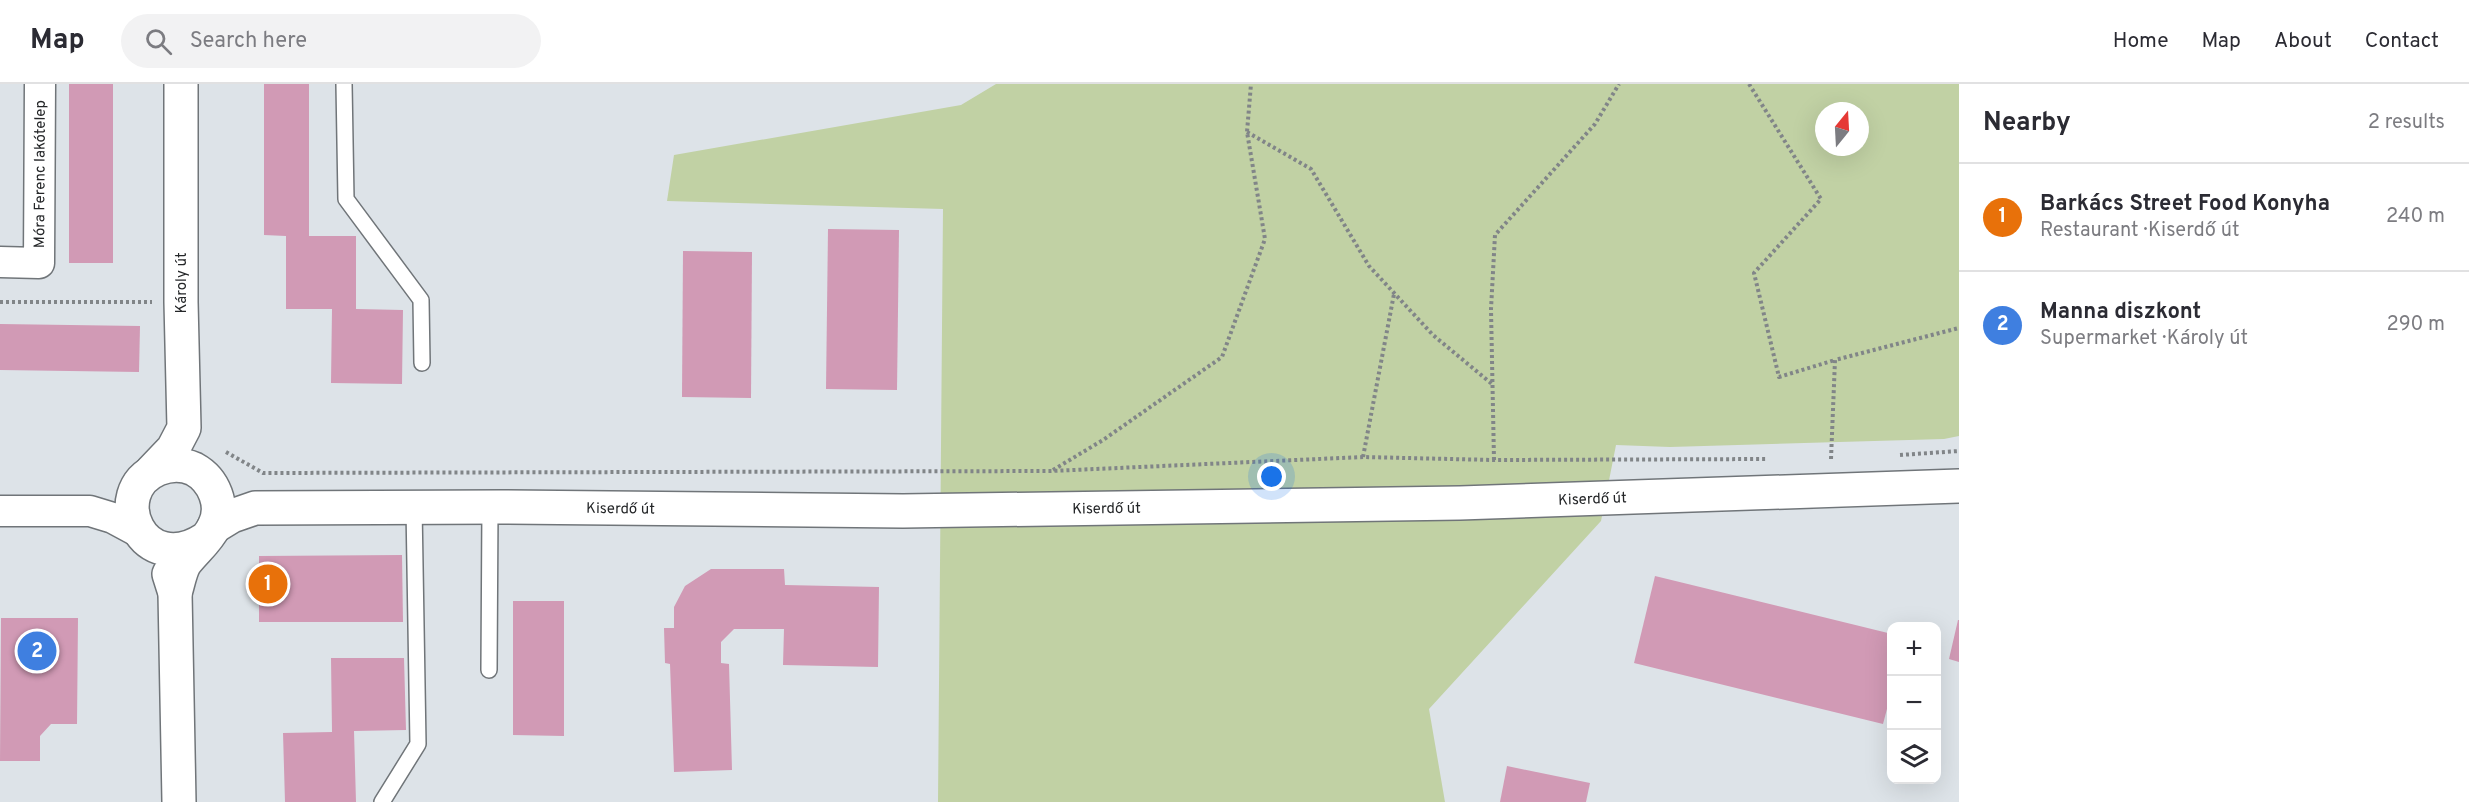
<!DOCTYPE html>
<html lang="en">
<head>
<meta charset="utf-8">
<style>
	body { margin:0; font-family:Overpass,sans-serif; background:#f2f2f3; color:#2b2b33 }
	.controls { position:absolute; right:18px; bottom:18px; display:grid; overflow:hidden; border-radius:12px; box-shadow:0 6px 24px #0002 }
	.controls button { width:54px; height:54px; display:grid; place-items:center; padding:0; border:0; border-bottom:2px solid #e1e1e2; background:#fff; color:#2b2b33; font:30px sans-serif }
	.compass { position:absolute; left:1815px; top:18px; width:54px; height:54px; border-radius:50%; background:#fff; box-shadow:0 6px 24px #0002; rotate:18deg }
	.you { position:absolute; left:1272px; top:393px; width:21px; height:21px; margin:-15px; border:4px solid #fff; border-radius:50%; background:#1a73e8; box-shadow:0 0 0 9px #1a73e833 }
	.badge { display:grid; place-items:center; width:39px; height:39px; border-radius:50%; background:#0b8043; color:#fff; font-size:20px; font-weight:700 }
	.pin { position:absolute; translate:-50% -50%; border:3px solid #fff; box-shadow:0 2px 6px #0006 }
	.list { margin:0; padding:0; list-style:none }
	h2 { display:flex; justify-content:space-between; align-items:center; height:78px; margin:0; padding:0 24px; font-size:26px }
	h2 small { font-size:20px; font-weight:400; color:#7c7c81 }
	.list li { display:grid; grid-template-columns:39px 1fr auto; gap:18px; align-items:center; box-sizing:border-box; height:108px; padding:0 24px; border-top:2px solid #e1e1e2 }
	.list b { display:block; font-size:22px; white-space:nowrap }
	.list p { margin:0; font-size:20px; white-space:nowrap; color:#7c7c81 }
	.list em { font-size:20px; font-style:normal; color:#7c7c81 }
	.icon { flex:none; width:33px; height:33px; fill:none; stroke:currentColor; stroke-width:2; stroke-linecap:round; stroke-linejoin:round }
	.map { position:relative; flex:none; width:1959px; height:718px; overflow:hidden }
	header { display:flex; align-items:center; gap:36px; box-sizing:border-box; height:84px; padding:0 30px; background:#fff; border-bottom:2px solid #e1e1e2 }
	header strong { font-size:28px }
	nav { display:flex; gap:33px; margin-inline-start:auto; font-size:21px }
	.search { width:420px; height:54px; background:#f2f2f3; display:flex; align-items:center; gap:15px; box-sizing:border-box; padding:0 21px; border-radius:33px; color:#7c7c81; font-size:22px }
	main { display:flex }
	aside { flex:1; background:#fff }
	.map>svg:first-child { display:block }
</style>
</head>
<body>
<header>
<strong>Map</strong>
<div class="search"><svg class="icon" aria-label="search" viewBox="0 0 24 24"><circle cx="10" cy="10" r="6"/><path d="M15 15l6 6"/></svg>Search here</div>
<nav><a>Home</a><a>Map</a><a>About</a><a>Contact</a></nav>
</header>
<main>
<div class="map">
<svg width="1959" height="718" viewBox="0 0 1959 718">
	<rect width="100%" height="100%" fill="#dde3e8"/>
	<path fill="#c1d1a4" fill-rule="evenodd" d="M996,0h963v352l-15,3 -274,8 -54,-2 -15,76 -172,188 16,93h-507l5,-593 -276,-8 7,-46 287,-50zM1824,27h36v36h-36z"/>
	<g fill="#d19ab5">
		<rect x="69" y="0" width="44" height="179"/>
		<polygon points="264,0 309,0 309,152 356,152 356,225 403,226 402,300 331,299 332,225 286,225 286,152 264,151"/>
		<polygon points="828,145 899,146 897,306 826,305"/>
		<polygon points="683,167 752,168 751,314 682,313"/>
		<polygon points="0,240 140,242 139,288 0,286"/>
		<polygon points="402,471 403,538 259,538 259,472"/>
		<polygon points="711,485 784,485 785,501 879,503 878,583 783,581 784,545 734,545 721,558 721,579 729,580 732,686 674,688 670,580 665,579 664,544 674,544 674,523 685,502"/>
		<polygon points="1655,492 1892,550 1892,606 1883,640 1634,579"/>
		<polygon points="513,517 564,517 564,652 513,651"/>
		<polygon points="1,534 78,534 77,640 51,640 40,652 40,677 0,677"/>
		<polygon points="1958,536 1959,536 1959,578 1949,575"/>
		<polygon points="331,574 404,574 406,646 354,647 356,718 285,718 283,649 332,648"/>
		<polygon points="1507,682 1590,699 1586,718 1500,718"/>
	</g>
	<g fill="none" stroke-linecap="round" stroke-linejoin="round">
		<g stroke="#707579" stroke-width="18">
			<g id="lane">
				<polyline points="344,0 346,115 421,216 422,279"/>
				<polyline points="489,586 490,423"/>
				<polyline points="382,718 418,660 414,423"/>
			</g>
		</g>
		<g stroke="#707579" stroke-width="33">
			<g id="street">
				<path id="s1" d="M0,178l39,1 1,-179"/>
				<polyline points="0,427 90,427 113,434 139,448"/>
			</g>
		</g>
		<g stroke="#707579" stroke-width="36">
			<g id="secondary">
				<polyline points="152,387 173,365 184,344 181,218 181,0"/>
				<path id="s2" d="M214,443l18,-11 23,-8 246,-1 402,4 557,-8 499,-17"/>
				<polyline points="169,490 175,509 179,718"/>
				<path d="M175,509c3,-9 5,-22 10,-30 9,-12 22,-22 29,-36 11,-21 0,-47 -20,-58 -11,-5 -24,-5 -36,0 -54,23 -16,111 47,70"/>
			</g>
		</g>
		<g stroke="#818588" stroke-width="4" stroke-dasharray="3 3" stroke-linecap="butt">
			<polyline points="1749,0 1821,115 1754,189 1779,293 1835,276"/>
			<polyline points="1247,48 1311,85 1369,182 1433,251 1492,300"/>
			<polyline points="0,218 152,218"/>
			<polyline points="226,368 263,389 1051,387 1363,373 1494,376 1767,375"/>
			<polyline points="1900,371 1959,367"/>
			<polyline points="1363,373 1394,210"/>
			<polyline points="1831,375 1835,276 1959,244"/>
			<polyline points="1494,376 1491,225 1495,151 1595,40 1619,0"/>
			<polyline points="1053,386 1103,356 1222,273 1265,155 1247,48 1251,0"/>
		</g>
		<use href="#lane" stroke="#fff" stroke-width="15"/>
		<use href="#street" stroke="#fff" stroke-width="30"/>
		<use href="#secondary" stroke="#fff" stroke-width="33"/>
	</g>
	<g text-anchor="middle" stroke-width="6" stroke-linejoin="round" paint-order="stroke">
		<g font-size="15" fill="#242628" stroke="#fff">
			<text dy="5" stroke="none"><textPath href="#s1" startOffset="128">Móra Ferenc lakótelep</textPath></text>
			<text transform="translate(181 199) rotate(-90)" y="5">Károly út</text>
			<text dy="5" stroke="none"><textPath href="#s2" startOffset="1383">Kiserdő út</textPath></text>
			<text dy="5" stroke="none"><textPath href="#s2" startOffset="411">Kiserdő út</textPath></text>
			<text dy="5" stroke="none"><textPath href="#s2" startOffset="897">Kiserdő út</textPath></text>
		</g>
	</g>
</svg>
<div class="controls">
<button>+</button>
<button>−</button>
<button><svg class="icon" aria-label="layers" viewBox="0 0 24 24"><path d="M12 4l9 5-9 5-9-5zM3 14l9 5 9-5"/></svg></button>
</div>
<svg class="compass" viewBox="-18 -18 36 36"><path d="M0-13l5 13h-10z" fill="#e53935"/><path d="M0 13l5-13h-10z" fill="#7c7c81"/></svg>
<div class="you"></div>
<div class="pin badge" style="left:268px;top:500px;background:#e8710a">1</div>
<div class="pin badge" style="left:37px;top:567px;background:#3f7fe0">2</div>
</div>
<aside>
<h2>Nearby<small>2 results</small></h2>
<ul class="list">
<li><span class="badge" style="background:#e8710a">1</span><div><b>Barkács Street Food Konyha</b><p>Restaurant · Kiserdő út</p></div><em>240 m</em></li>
<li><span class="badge" style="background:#3f7fe0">2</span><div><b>Manna diszkont</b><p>Supermarket · Károly út</p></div><em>290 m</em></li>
</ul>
</aside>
</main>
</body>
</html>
